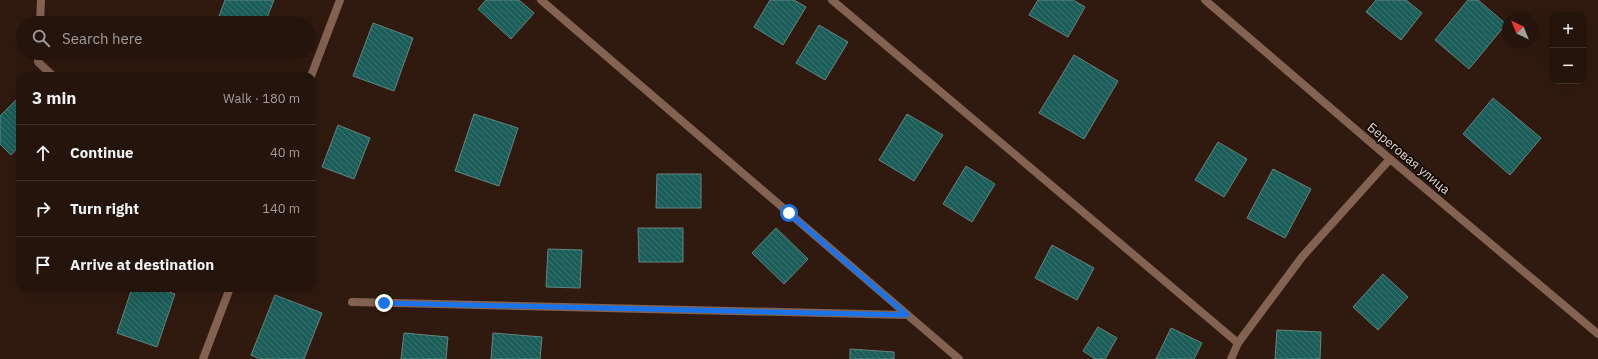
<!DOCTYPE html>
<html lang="en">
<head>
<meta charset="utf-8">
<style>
	body { margin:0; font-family:"IBM Plex Sans",sans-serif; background:#302119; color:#f1f3f6 }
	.controls { position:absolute; right:12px; top:12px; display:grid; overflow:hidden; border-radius:8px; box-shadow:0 4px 16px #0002 }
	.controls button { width:36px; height:36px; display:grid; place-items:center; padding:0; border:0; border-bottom:1px solid #41332c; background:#24140b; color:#f1f3f6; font:20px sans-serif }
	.compass { position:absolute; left:1502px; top:12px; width:36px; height:36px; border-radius:50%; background:#24140b; box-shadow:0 4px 16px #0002; rotate:317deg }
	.stop { position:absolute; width:12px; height:12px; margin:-9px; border:3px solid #1a73e8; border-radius:50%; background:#fff }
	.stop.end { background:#1a73e8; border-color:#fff; box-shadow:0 1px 4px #0008 }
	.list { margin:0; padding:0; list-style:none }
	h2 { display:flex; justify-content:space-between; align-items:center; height:52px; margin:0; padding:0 16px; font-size:17px }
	h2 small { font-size:13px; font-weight:400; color:#a39e9d }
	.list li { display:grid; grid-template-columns:26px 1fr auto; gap:12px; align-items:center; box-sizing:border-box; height:56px; padding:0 16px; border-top:1px solid #41332c }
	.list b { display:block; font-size:15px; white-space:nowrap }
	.list em { font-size:13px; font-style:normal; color:#a39e9d }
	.icon { flex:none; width:22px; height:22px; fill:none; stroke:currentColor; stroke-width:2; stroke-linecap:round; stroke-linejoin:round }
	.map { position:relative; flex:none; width:1598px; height:359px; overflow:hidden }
	.search { position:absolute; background:#24140b; box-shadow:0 4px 16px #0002; left:16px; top:16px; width:300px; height:44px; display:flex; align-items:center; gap:10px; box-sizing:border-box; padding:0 14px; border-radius:22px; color:#a39e9d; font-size:15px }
	.panel { position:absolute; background:#24140b; box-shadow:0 4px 16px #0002; left:16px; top:72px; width:300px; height:220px; border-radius:12px }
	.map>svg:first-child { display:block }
</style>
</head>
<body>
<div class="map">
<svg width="1598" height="359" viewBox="0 0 1598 359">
	<defs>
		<pattern id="building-back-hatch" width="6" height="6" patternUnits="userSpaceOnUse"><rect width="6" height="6" fill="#1b5e59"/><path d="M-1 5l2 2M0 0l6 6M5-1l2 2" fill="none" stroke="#3c7470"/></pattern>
	</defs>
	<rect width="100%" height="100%" fill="#301a0f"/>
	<g fill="url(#building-back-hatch)" stroke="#638581">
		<polygon points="225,0 274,0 265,23 237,23 219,16"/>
		<polygon points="486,0 519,0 534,13 511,39 478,9"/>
		<polygon points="770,0 794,0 806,7 783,45 754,27"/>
		<polygon points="1038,0 1073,0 1085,7 1068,37 1029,15"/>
		<polygon points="1376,0 1406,0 1422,13 1401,40 1366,12"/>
		<polygon points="1468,0 1478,0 1506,24 1469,69 1435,40"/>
		<polygon points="373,23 413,38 394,91 353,76"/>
		<polygon points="819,25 848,42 825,80 796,63"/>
		<polygon points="1074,55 1118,81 1084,139 1039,113"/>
		<polygon points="1493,98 1541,138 1510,175 1463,134"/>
		<polygon points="17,99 20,102 20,145 11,155 0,144 0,116"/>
		<polygon points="474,114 518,128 499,186 455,171"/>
		<polygon points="907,114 943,135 914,181 879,160"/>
		<polygon points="338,125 370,138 354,179 322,167"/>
		<polygon points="1218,142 1247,159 1224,197 1195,180"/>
		<polygon points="966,166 995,184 972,222 943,204"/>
		<polygon points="1273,169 1311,189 1285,238 1247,218"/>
		<polygon points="657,174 701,174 701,208 656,208"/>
		<polygon points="638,228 683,228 683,262 639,262"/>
		<polygon points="776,228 808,259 784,284 752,253"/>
		<polygon points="1052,245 1094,268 1077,300 1035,278"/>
		<polygon points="548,249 582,250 580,288 546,287"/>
		<polygon points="1383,274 1408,297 1378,330 1353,307"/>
		<polygon points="132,288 158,288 175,294 157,347 117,333"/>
		<polygon points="275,295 322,313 304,359 260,359 251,355"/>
		<polygon points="1098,327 1117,338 1105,359 1095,359 1083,351"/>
		<polygon points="1171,328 1202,343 1194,359 1156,359"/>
		<polygon points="1277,330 1321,332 1320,359 1275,359"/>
		<polygon points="404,333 448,337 446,359 401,359"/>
		<polygon points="493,333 542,337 540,359 491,359"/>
		<polygon points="850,349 894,352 894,359 850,359"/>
	</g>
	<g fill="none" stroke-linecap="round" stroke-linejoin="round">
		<g stroke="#836252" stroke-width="8">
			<polyline points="40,23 41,0"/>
			<polyline points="38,53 38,62 53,76"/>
		</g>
		<g stroke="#836252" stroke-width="8">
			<polyline points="541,0 959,359"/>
			<polyline points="832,0 1238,343"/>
			<polyline points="1205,0 1390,159 1598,334"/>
			<polyline points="311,76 340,0"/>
			<polyline points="352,302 907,315"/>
			<polyline points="203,359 230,288"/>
			<polyline points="1231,359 1238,343 1302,257 1390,159"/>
		</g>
	</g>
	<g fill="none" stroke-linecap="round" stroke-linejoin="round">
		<polyline stroke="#1a73e8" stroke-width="5" points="384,303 907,315 789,213"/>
	</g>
	<g text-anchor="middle" stroke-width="3.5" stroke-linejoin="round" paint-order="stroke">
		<g font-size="13" fill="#e2d2cb" stroke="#110804">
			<text transform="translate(1409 158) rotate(40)" y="5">Береговая улица</text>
		</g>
	</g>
</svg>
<div class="controls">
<button>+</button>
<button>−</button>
</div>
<svg class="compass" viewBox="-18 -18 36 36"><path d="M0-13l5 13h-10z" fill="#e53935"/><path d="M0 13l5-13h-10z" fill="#a39e9d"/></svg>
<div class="stop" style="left:789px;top:213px"></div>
<div class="stop end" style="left:384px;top:303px"></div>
<div class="search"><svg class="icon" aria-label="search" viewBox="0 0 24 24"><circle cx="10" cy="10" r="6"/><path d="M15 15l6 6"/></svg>Search here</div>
<section class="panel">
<h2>3 min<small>Walk · 180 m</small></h2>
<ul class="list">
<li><svg class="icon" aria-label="ahead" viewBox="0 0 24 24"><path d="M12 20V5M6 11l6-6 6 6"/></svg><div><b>Continue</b></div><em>40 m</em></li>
<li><svg class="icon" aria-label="right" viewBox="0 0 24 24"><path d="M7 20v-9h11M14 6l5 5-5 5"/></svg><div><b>Turn right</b></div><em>140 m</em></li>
<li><svg class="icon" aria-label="arrive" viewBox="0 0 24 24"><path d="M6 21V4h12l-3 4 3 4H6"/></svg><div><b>Arrive at destination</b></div></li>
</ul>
</section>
</div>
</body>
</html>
